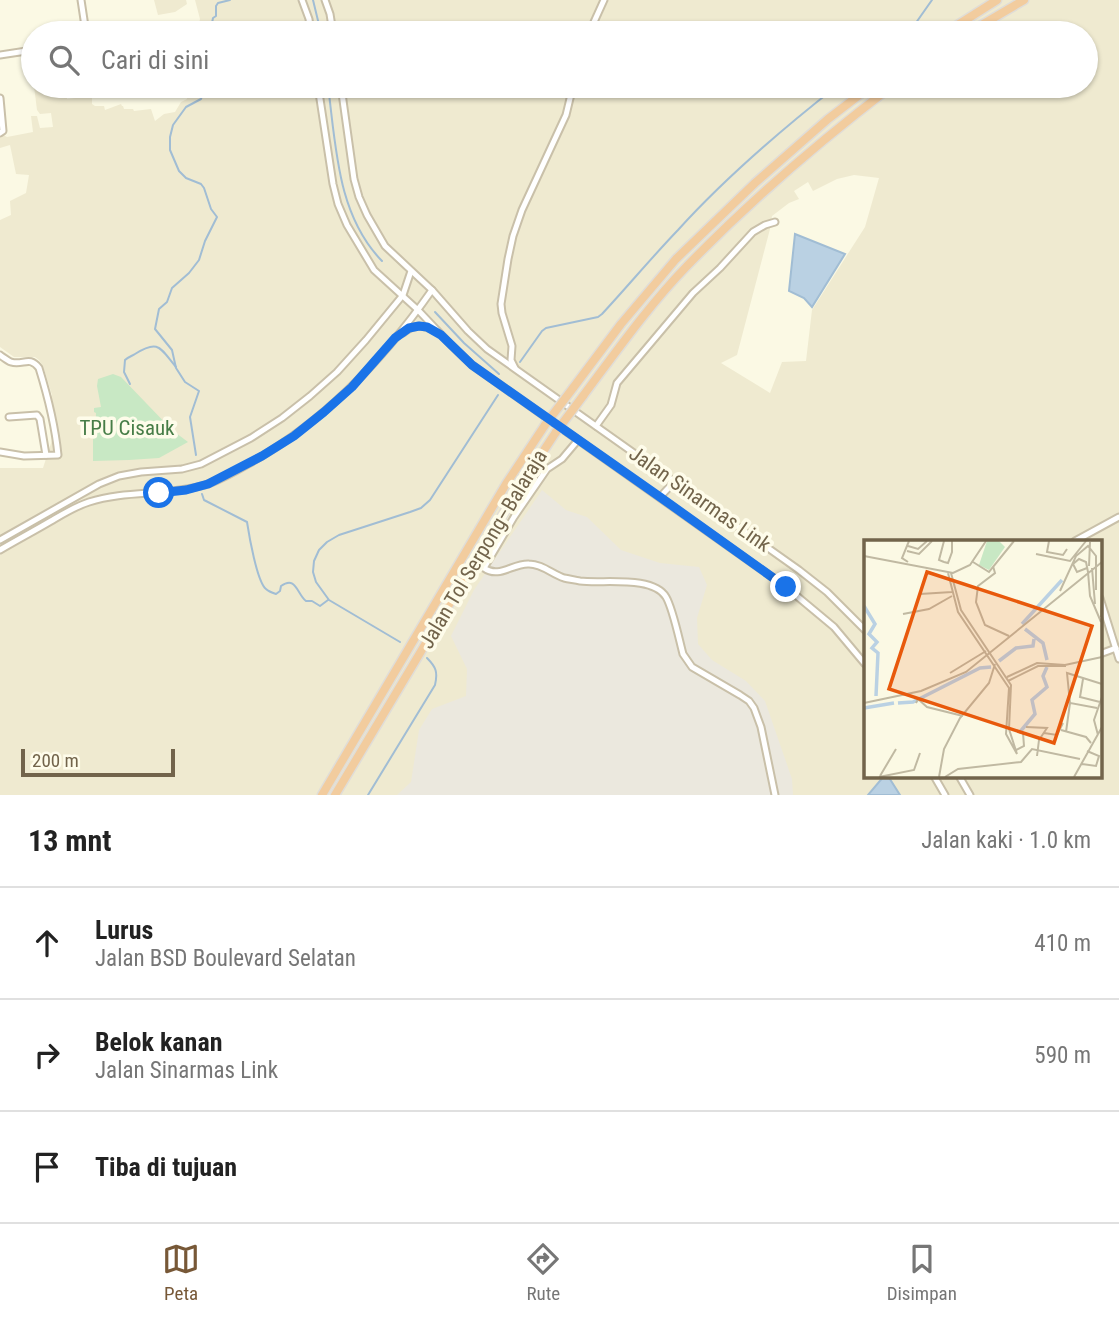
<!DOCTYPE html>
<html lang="id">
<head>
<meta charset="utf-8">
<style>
	body { margin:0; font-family:"Roboto Condensed",sans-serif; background:#f2f2f2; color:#222 }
	.scale { position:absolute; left:21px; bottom:18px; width:154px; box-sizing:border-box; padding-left:7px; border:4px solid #72644b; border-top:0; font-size:19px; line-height:24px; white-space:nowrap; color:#72644b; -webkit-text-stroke:5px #fefcea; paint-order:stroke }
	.stop { position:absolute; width:21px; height:21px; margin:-16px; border:5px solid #1a73e8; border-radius:50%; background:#fff }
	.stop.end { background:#1a73e8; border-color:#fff; box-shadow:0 2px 7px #0008 }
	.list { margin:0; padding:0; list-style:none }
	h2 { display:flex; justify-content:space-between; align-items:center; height:91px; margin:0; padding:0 28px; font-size:30px }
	h2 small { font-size:23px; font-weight:400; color:#767676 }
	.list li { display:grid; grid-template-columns:46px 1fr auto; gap:21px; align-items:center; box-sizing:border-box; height:112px; padding:0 28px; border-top:2px solid #e0e0e0 }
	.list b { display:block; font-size:26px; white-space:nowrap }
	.list p { margin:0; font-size:23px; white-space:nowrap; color:#767676 }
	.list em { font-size:23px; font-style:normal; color:#767676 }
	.icon { flex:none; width:38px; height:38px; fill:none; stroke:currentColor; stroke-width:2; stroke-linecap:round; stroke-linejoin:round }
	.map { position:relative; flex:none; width:1119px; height:795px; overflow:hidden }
	.search { position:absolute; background:#fff; box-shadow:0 2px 5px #0004; left:21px; right:21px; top:21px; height:77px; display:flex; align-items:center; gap:18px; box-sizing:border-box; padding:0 24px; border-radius:38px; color:#767676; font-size:26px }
	.sheet { height:427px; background:#fff }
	nav { display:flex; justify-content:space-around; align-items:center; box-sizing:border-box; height:98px; border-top:2px solid #e0e0e0; background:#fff; font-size:19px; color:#767676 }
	nav a { display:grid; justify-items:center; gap:4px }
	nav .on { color:#775837 }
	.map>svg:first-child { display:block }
</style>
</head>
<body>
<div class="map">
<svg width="1119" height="795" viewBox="0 0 1119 795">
	<rect width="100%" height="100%" fill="#fbf9e4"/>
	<g fill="#efead0" fill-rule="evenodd">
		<polygon points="154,0 186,0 187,4 175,12 158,15"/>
		<path d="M195,0h924v795h-1119v-327h43l11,-34 -8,-32 6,-7 -9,-29 -4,-6 -4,-3h-21l-14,-10v-127l11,-5 -1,-14 16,-8 3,-18 -13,-1 -6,-29 -10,3v-12l3,-1 4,2 26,-5 -2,-16h6l3,12 13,-1 -2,-14 -11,1 -3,-4 -3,-24h32l1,13 25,-3v8l3,2h9l1,4 16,-6 1,2h1l1,3h9l1,2 17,-2 4,12 9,-7 11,-2 6,-10 6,-3 1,-9 -13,-2 1,-2h910v-53h-898l10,-5 2,-9zM854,175l25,3 -14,49 -53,83 -6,51 -24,1 -12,31 -49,-30 16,-8 33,-126 2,-13 17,-13 10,-4 -5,-8 14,-9 5,9 24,-12zM865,541h235v235h-235z"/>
	</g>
	<polygon fill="#ebe8de" points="542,490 566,510 587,517 621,550 660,563 699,567 707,585 697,618 698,644 712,660 746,681 765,701 792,779 793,795 397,795 411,782 419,730 432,709 466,696 467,669 451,636 474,590"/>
	<polygon fill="#c8e8c4" points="113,374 121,377 172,430 188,442 159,458 129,460 93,461 93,439 95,438 96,413 94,412 94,408 101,407 97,386 98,379"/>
	<g fill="#bad1e3" stroke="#a1bdd4" stroke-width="2">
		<polygon points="795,234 845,254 812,307 804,298 789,291"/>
		<polygon points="884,776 888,776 900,795 868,795"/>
	</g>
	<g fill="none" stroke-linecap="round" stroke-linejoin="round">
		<g stroke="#a1bdd4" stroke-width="2">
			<polyline points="313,0 321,33"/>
			<polyline points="219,33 212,23 213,18 216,16 216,6 218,3 230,0"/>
			<polyline points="904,33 913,27 932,0"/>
			<path d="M328,86c8,60 9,129 54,175"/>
			<polyline points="435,312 464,343 499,374"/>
			<path d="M520,362l22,-31 4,-3 52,-11 4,-3c26,-28 50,-57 76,-84 48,-53 103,-100 159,-144"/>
			<path d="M130,384l-6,-12 1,-12c3,-3 7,-4 10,-6 24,-15 25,-6 41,13"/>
			<polyline points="196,455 190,417 199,391 185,382 176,368 172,350 155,329 159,309 167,302 172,288 189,273 199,260 205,241 217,217 211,209 204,188 201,184 186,178 179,171 170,150 170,137 173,125 186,107 201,99 205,86"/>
			<path d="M202,494l2,6 43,22c2,13 10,60 19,67 2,2 7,4 10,5l4,-3 1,-5c15,-11 16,8 25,15h6l8,5 8,-6"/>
			<polyline points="400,642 329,600 316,582 313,572 314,561 319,550 327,542 339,535 410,512 421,508 430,500 498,395"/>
			<path d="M368,795l67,-110c3,-13 1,-18 -8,-27"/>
		</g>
		<g stroke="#c9c0a9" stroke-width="9">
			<g id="minor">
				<polyline points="81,0 86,33"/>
				<polyline points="302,0 309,19 311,33"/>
				<polyline points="325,0 330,14 333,33"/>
				<polyline points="589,33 604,0"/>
				<polyline points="0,55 33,50"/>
				<polyline points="318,86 333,184 338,204 347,225 374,270 418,310 451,345 472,365 786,587 834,627 865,664"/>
				<polyline points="341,86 354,179 359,197 367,215 385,246 432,290 468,331 487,349 799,570 827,592 865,630"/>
				<polyline points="0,98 3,131 0,133"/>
				<path d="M403,333c11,-9 20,-8 32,-2"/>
				<path d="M0,355c1,1 10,7 11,7 12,4 18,-7 28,6 9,29 16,57 19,87l-34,1 -24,-4"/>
				<polyline points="515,368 511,360 512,346 502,313 501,304 508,259 513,236 522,210 566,115 573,86"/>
				<polyline points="9,417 37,415 40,419 46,455"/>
				<polyline points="596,426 611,405 617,383 693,293 720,268 753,232 765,225 775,222"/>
				<path d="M578,440l-16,19 -15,10 -33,48 -30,51c15,11 29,-5 45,-4 13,0 23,10 35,14 5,1 11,2 16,3 22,3 73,-6 86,16 7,12 13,42 17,57l9,13 48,28 9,6 5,7 7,19 14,68"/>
				<polyline points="660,497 675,481"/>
				<polyline points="0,540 99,484 119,476 141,472 182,469 201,464 251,438 282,418 310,396 337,372 366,340 403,295 411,271"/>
				<polyline points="1075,541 1119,517"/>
				<path d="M0,550c17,-10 34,-19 51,-29 12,-7 25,-15 38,-19 37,-12 78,-6 116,-17 15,-5 29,-13 43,-21 76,-41 135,-104 184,-174"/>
				<polyline points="1100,598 1119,659"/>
				<polyline points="1100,654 1116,648"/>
				<polyline points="934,776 945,795"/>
				<polyline points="959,776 970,795"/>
			</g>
		</g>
		<g stroke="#e0ddd7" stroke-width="11">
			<g id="highway">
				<polyline points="945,33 997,0"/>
				<polyline points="968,33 1024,0"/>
				<polyline points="573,388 621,324 676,259 755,183 828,119 871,86"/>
				<path d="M583,396c33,-44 66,-91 104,-130 64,-66 133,-125 205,-180"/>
				<polyline points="322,795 506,484 545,425"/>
				<polyline points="335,795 517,491 556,432"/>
			</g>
		</g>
		<use href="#minor" stroke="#fff" stroke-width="5"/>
		<use href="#highway" stroke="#f2cc9e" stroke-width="8"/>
		<g stroke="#e0ddd7" stroke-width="11" stroke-linecap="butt">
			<g id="highway-bridge">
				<polyline points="545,425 573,388"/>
				<polyline points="556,432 583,396"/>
			</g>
		</g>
		<use href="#highway-bridge" stroke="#f2cc9e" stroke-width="8"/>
	</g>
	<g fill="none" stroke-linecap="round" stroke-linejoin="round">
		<polyline stroke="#1a73e8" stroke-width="9" points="159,493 186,490 208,484 262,456 294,436 324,412 352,387 395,338 409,328 419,326 427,327 441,335 472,365 660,497 786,587"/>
	</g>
	<g text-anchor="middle" stroke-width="7" stroke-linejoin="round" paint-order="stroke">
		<g font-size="21" fill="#477d47" stroke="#fefcea">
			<text x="127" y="435">TPU Cisauk</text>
		</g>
		<g font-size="21" fill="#72644b" stroke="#fefcea">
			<text transform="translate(700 499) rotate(35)" y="7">Jalan Sinarmas Link</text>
			<text transform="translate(483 549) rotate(-59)" y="7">Jalan Tol Serpong–Balaraja</text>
		</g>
	</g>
	<g transform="translate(864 540)">
		<rect width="238" height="238" fill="#fbf9e4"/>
		<path d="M123,1h12l6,6 -16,23 -10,-5z" fill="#c8e8c4"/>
		<path fill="none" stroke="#bad1e3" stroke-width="3.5" d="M0,66l11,18 -6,10 8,8 -5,6 6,5 -2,43M158,84l40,-44M161,89l18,14 4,17M135,121l17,-13 17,-2 1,-7M34,163l15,-1 67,-34 11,-1M0,168l30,-5M155,193l16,-19 -3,-14 15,-13 -4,-11 4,-9"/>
		<path fill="none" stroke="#c0b9a2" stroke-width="2" d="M185,1l-2,11 16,3 4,-6M44,6l10,3 9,-8M43,11l12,3 13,-13M172,14l34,7 16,-20M0,16l89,17 17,-8 16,-24M44,22l-6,-4 7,-17M80,22l4,1 4,-11v-11M80,22l-5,-2 5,-19M109,22l16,10 25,-31M129,26l2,7 -17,13 -2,16 9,23 24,11M225,26l1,-24M223,28l-10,4 -4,-8 6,-5 7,3 2,10 2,24 11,26M228,28l3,36M84,33l10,39 51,76 -3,46 11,20 -8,-25 2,-44 -50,-75 -10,-37M196,51l16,-35 12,-10 8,10v34M56,54l32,-2M39,74l26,-5 23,-13M237,77l1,-28M86,133l36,-22M143,137l30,-14 28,2 37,-8M219,139l-3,18 20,5M144,141l30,-15h28M0,163l57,-12 45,-19 136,-110M52,163l2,-4 9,8 36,9M233,168l-27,-5 -3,-30 35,11M162,187l21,1 -8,12 -2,16M197,190l25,7 5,6M202,192l4,-29M180,193l13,2 6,-12M234,195l-4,-15 8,-23M152,210l8,-4 -1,-13M218,224l14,2 3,-10 -12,-5M16,236l16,-27M15,237l35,-7 6,-17M75,237l5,-28 16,-31 29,-35 6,-19M81,237l13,-8 63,-7 11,-13 48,10M210,237l28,-50"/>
		<path fill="#e8590c" fill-opacity="0.15" stroke="#e8590c" stroke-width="3.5" d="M63,32l165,54 -38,117 -165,-54z"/>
		<rect width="238" height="238" fill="none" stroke="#72644b" stroke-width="3.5"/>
	</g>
</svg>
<div class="scale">200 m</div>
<div class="stop" style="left:159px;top:493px"></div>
<div class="stop end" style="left:786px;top:587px"></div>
<div class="search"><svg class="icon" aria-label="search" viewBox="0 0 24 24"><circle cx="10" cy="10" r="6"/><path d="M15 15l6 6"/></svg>Cari di sini</div>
</div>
<section class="sheet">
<h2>13 mnt<small>Jalan kaki · 1.0 km</small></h2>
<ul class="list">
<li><svg class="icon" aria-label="ahead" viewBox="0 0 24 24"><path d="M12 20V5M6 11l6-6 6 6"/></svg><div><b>Lurus</b><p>Jalan BSD Boulevard Selatan</p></div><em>410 m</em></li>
<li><svg class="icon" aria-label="right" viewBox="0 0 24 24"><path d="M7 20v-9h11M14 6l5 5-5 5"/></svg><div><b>Belok kanan</b><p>Jalan Sinarmas Link</p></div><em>590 m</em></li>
<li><svg class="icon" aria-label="arrive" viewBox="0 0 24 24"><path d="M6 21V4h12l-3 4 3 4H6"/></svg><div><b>Tiba di tujuan</b></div></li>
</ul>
</section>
<nav>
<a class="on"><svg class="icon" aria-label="map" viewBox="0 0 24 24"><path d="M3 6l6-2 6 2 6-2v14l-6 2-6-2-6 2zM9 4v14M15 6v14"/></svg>Peta</a>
<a><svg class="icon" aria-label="directions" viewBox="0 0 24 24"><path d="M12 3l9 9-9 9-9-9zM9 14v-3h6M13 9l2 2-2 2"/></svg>Rute</a>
<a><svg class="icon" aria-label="saved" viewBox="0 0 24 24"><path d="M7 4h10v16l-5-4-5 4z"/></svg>Disimpan</a>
</nav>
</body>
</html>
